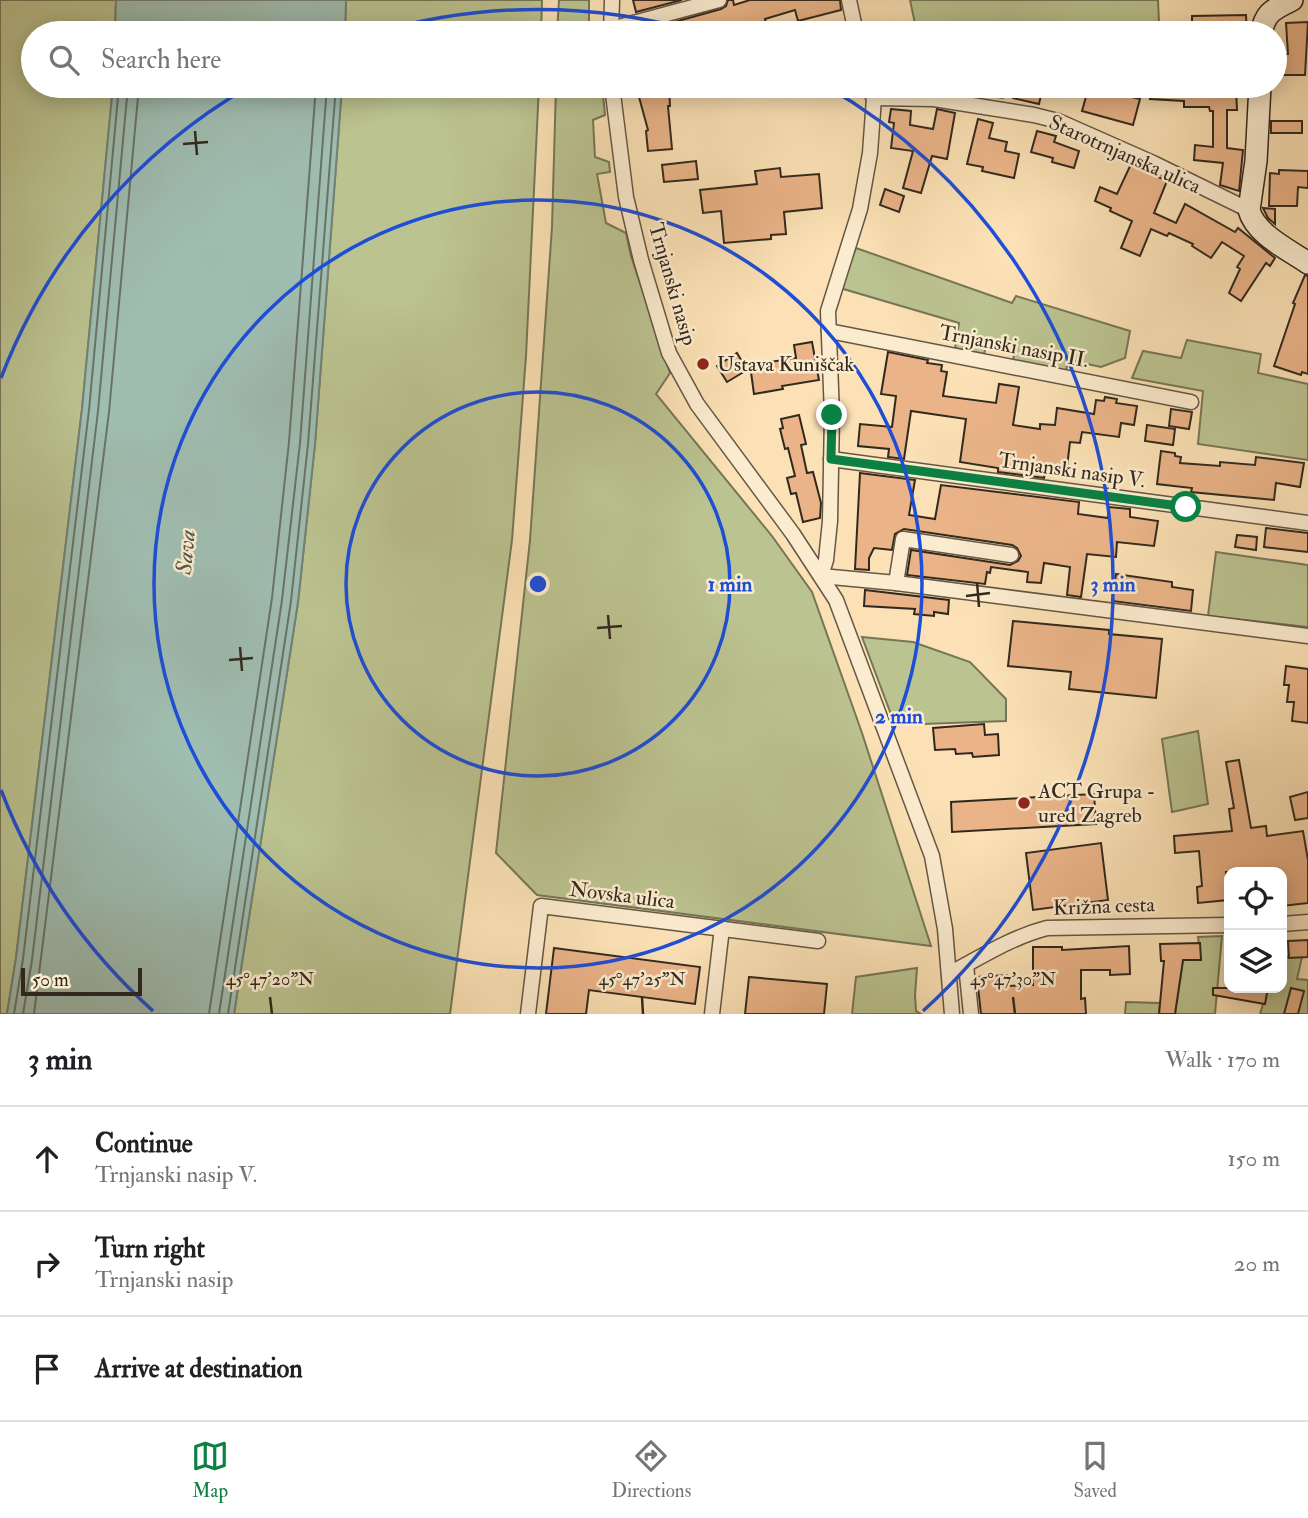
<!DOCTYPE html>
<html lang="en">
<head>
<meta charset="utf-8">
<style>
	body { margin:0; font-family:"IM FELL Double Pica",serif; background:#f2f2f2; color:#202124 }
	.controls { position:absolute; right:21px; bottom:21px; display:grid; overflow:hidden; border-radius:14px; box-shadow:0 4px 18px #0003 }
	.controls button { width:63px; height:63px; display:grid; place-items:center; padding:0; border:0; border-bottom:2px solid #e0e0e0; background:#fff; color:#202124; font:35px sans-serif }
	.scale { position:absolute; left:21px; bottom:18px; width:121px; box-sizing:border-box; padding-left:7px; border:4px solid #32291e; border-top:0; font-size:19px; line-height:24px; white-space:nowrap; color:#32291e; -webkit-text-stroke:5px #fceccf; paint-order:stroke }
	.stop { position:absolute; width:21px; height:21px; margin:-16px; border:5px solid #0b8043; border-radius:50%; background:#fff }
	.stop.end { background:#0b8043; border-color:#fff; box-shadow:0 2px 7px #0008 }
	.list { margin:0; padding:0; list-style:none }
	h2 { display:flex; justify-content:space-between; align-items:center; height:91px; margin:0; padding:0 28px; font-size:30px }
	h2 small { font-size:23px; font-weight:400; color:#757577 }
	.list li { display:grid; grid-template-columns:46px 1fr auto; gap:21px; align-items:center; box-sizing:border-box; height:105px; padding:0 28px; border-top:2px solid #e0e0e0 }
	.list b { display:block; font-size:26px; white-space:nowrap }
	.list p { margin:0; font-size:23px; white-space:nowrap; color:#757577 }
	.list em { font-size:23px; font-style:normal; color:#757577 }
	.icon { flex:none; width:38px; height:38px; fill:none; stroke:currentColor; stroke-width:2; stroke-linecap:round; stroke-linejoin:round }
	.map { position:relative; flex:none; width:1308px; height:1014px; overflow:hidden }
	.search { position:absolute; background:#fff; box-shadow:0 4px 18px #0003; left:21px; right:21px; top:21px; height:77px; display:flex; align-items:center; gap:18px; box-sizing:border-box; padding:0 24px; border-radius:38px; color:#757577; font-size:26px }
	.sheet { height:406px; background:#fff }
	nav { display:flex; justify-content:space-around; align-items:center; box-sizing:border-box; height:98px; border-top:2px solid #e0e0e0; background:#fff; font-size:19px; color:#757577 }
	nav a { display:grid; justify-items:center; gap:4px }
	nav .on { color:#0b8043 }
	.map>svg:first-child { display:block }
</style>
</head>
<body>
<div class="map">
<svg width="1308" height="1014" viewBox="0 0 1308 1014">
	<rect width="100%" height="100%" fill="#fbe1b5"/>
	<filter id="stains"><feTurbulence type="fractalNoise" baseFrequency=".00286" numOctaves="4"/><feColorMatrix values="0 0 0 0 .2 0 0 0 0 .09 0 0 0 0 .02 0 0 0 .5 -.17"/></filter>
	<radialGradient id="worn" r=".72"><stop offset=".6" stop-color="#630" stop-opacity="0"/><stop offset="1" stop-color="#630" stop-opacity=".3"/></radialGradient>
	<g fill="#bbc390" stroke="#767657" stroke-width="2">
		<polygon points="0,0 116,0 115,33 33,33 33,86 113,86 82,409 16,958 7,1014 0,1014"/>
		<polygon points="346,0 542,0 541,33 345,33"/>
		<polygon points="559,0 589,0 589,33 557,33"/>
		<polygon points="910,0 1158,0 1159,22 1081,23 1080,33 917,33"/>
		<polygon points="342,86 539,86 526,356 512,540 450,1014 234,1014 298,602 315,444"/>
		<polygon points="556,86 596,86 603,95 605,115 593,120 595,157 609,162 610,172 597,174 606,223 626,233 631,256 670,373 656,394 772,536 812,592 862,733 931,946 537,895 496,853 530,540 552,227"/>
		<polygon points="929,86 1006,86 1003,98 930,90"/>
		<polygon points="856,248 1012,303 1016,296 1130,331 1125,358 1101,367 1068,360 1066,371 1013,360 1016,345 988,339 984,354 955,348 959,323 840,288"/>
		<polygon points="1187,340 1261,354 1258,373 1308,384 1308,460 1198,444 1203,391 1132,378 1143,351 1181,358"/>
		<polygon points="1216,552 1308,565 1308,627 1208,616"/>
		<polygon points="862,637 913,642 970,662 1006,699 1006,721 895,725"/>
		<polygon points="1198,731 1208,804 1172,812 1162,739"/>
		<polygon points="1222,936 1215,1014 1175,1014 1183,960 1201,959 1198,937"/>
		<polygon points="1282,957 1302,957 1297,979 1308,980 1308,1014 1260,1014 1268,988 1282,988"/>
		<polygon points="917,968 915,995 916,1011 921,1014 852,1014 856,977"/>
		<polygon points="1126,1002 1160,1003 1159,1014 1125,1014"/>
	</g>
	<g fill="#9fbdb1" stroke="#738276" stroke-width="2">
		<polygon points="116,0 346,0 345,33 115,33"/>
		<polygon points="113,86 342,86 315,444 298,602 234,1014 7,1014 16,958 82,409"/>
	</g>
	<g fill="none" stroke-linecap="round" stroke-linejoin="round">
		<g stroke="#687368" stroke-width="2">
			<polyline points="14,1014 23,959 89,410 119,86"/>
			<polyline points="23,1014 32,960 98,411 128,86"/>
			<polyline points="34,1014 109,412 139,86"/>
			<polyline points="209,1014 272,598 289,442 316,86"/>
			<polyline points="219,1014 282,600 300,443 327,86"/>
			<polyline points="228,1014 291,601 308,444 336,86"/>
		</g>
	</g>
	<g fill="#eab488" stroke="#32291e" stroke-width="2">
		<polygon points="633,0 682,0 636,12"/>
		<polygon points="728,0 733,0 734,5 750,0 840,0 841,10 798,21 795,10 765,19 768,31 758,33 643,33 642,31 721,9 726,6"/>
		<polygon points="1246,15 1247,33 1192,33 1192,16"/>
		<polygon points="1308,22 1305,75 1277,75 1278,54 1288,54 1286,23"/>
		<polygon points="636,86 669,86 670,106 668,106 672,149 648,151 646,131 648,130"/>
		<polygon points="1015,86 1043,86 1039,104 1013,98"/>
		<polygon points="1089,86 1120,86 1120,94 1140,99 1133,125 1082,111"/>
		<polygon points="1151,86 1171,86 1171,90 1236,89 1237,110 1227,110 1227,148 1243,150 1239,191 1220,185 1223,163 1194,160 1195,145 1213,147 1213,111 1210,111 1209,107 1184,107 1184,101 1150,99"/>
		<polygon points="891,109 911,111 910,125 933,129 937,109 955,113 947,159 932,156 921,193 903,188 913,151 891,148 894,123 889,122"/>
		<polygon points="978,119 993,123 989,138 1007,142 1005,151 1019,154 1014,178 982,171 983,167 967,164"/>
		<rect x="1271" y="121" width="31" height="12"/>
		<polygon points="1037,131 1056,136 1054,142 1079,151 1074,168 1052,162 1053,158 1031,152"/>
		<polygon points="696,161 698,179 664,182 662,165"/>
		<polygon points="1131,164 1167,181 1154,213 1176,223 1185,204 1235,232 1238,228 1275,258 1270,266 1266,263 1241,301 1229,293 1240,269 1237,267 1244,256 1222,242 1211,258 1192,246 1193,244 1169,233 1167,236 1151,229 1140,256 1121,248 1132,221 1110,211 1111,208 1095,201 1100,187 1117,194"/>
		<polygon points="780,168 781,177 819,174 822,208 784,212 786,234 771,235 771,239 724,243 721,211 703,213 700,190 757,184 755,171"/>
		<polygon points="1279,170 1308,171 1308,188 1298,187 1297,206 1269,206 1270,173 1279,174"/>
		<polygon points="885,189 904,196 899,212 880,205"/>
		<polygon points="1263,208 1275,209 1275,224 1268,218"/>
		<polygon points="1305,275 1308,276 1308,374 1302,372 1301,375 1274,366 1295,304 1293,303"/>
		<polygon points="812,342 819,380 782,386 783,389 754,394 750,365 796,358 794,345"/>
		<polygon points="888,352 928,360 927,363 942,365 941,371 947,372 943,396 996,403 999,384 1019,387 1013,425 1040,429 1040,424 1055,425 1057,408 1094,414 1096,400 1104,401 1105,397 1117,399 1116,403 1137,406 1134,425 1121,423 1119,437 1082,432 1080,443 1070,442 1066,475 1045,472 1044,478 998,472 998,468 960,462 966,419 911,411 904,459 888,457 889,449 858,446 860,424 892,427 896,396 881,394"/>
		<polygon points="737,353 747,370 727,382 717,366"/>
		<polygon points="1171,409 1192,412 1189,429 1169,426"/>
		<polygon points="799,415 806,444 801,445 807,473 813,472 821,503 820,518 803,522 796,493 791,494 787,478 795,476 788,448 785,449 780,429 783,428 781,419"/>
		<polygon points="1147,425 1175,429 1173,445 1145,441"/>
		<polygon points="1161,451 1175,453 1175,456 1181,457 1180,463 1220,466 1220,462 1255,465 1256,457 1304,463 1300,487 1276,483 1274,500 1191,492 1192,488 1157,484"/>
		<polygon points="860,473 915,480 909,515 935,519 941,485 1079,502 1078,514 1108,518 1109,507 1130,509 1130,517 1158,521 1154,546 1117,542 1116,557 1087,554 1081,597 1067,595 1070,567 1044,563 1041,583 1027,582 1028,572 991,567 990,573 987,572 985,584 907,575 911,550 1010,565 1018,561 1021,556 1017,548 1012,545 904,529 895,534 892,550 874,548 869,558 869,570 855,569"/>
		<polygon points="1266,528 1308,533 1308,552 1264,547"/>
		<polygon points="1237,535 1257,537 1256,550 1235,547"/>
		<polygon points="1116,574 1172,582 1172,587 1193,590 1191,611 1112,601"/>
		<polygon points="865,590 949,600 948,614 934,612 934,616 914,614 915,609 864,606"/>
		<polygon points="1013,621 1109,630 1109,634 1162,639 1156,698 1069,689 1071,672 1008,666"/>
		<polygon points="1286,666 1308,669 1308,723 1292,721 1294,702 1287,702 1289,685 1284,685"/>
		<polygon points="984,724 985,735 998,734 999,755 973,757 972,753 956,754 955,749 935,750 933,728"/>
		<polygon points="1239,760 1251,828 1266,826 1267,836 1303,831 1308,860 1308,903 1282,906 1282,872 1226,872 1228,900 1198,903 1197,887 1202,886 1199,851 1175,853 1174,836 1232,831 1229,809 1234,808 1226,762"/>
		<polygon points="1308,792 1308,818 1295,820 1290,797"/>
		<polygon points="1094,794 1096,824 952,832 951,802"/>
		<polygon points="1101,843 1108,900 1033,910 1026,853"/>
		<polygon points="1308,940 1308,957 1289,958 1288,941"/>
		<polygon points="1200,943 1201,960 1183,960 1175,1014 1159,1014 1164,961 1161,961 1160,944"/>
		<polygon points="1129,946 1130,974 1110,975 1110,970 1081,970 1081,999 1085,998 1086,1014 981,1014 977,977 1007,975 1007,986 1033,985 1033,947 1062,947 1062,950"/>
		<polygon points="554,948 700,967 695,1004 589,990 586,1014 546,1014"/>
		<polygon points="749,977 827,984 824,1014 745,1014"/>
		<polygon points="1213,988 1268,988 1265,1004 1213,995"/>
		<polygon points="1291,988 1304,991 1298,1014 1284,1014"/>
	</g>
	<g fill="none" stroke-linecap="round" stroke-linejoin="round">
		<g stroke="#645744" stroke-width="17">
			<g id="street">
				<polyline points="849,0 856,33"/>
				<polyline points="611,29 719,0"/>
				<polyline points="611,33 612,0"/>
				<polyline points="612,86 626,197 641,260 669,353 697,404 793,534 836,600 932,856 945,929 952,1014"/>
				<polyline points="867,86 874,98 870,153 860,209 828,311 832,415 830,521 826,560 821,576 896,583 1308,636"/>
				<polyline points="874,98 934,99 1034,115 1058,121 1153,163 1249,210"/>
				<polyline points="829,331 1191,402"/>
				<polyline points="831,459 1308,523"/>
				<polyline points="896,583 903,539 1011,555"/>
				<polyline points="1282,924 1308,922"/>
				<polyline points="966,965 971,1014"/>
				<path d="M949,974c32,-17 63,-37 98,-46l182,-3"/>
				<polyline points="528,1014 541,906 818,941"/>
				<polyline points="712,1014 722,928"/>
			</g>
		</g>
		<g stroke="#32291e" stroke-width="24">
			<g id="secondary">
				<path d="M1261,33c5,-22 12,-23 31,-33"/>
				<path d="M1260,86l-4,75 -7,49c6,24 40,40 59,53"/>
			</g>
		</g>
		<use href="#street" stroke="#fceccf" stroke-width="14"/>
		<use href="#secondary" stroke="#fceccf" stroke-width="21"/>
	</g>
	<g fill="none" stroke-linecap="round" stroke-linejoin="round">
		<polyline stroke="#0b8043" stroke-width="9" points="832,415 831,459 1186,507"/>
	</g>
	<path fill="none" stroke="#32291e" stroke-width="2.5" d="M195,131l2,24M183,144l25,-2M977,582l2,25M966,596l24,-3M608,615l2,24M597,628l25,-2M240,647l2,24M229,660l24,-2M270,997l2,17M642,997l1,17M1013,997l2,17"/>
	<g fill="none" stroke="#1d4ed8" stroke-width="3.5">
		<circle cx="538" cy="584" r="192"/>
		<circle cx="538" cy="584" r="384"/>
		<path d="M153 1011A575 575 0 0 1 1 790M1 378A575 575 0 0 1 250 86M375 33A575 575 0 0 1 701 33M826 86A575 575 0 0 1 923 1011"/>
	</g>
	<g fill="#8f2418" stroke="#fceccf" stroke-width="2.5">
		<circle cx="703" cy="364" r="7"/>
		<circle cx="1024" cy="803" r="7"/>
	</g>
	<g text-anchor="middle" stroke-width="5" stroke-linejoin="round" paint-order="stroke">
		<g font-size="21" fill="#32291e" stroke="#fceccf">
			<text transform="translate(1125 154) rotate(24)" y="7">Starotrnjanska ulica</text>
			<text transform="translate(673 284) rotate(74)" y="7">Trnjanski nasip</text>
			<text transform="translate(1014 346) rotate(11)" y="7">Trnjanski nasip II.</text>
			<text transform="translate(1072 470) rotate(8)" y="7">Trnjanski nasip V.</text>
			<text transform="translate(622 895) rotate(7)" y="7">Novska ulica</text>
			<text transform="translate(1104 906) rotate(-2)" y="7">Križna cesta</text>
		</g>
		<g font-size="21" fill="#32291e" stroke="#fceccf" text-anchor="start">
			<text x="717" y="371">Ustava Kuniščak</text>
			<text x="1038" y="798">ACT Grupa -<tspan x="1038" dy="24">ured Zagreb</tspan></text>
		</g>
		<g font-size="23" font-style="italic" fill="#53554a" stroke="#fceccf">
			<text transform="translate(185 552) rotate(-85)" y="8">Sava</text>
		</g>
	</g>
	<g font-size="18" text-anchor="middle" fill="#32291e" stroke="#fceccf" stroke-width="5" stroke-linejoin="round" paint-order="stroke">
		<text x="270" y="985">45°47'20"N</text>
		<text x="642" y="985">45°47'25"N</text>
		<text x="1013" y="985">45°47'30"N</text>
	</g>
	<circle cx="538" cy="584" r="10" fill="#1d4ed8" stroke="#fceccf" stroke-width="3.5"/>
	<g font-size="21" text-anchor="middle" font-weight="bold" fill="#1d4ed8" stroke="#fceccf" stroke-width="5" stroke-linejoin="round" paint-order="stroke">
		<text x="730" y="591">1 min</text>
		<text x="1113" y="591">3 min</text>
		<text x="899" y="723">2 min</text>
	</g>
	<rect width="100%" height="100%" filter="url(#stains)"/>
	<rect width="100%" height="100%" fill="url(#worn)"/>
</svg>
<div class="controls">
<button><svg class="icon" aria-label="locate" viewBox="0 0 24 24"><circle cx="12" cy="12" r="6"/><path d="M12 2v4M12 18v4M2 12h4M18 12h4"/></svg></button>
<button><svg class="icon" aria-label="layers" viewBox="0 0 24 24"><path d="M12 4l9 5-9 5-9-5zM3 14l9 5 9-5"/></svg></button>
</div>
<div class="scale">50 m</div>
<div class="stop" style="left:1186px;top:507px"></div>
<div class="stop end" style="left:832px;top:415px"></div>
<div class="search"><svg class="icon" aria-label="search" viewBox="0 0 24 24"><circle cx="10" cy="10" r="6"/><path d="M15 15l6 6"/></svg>Search here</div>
</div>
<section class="sheet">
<h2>3 min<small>Walk · 170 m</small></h2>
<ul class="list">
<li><svg class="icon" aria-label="ahead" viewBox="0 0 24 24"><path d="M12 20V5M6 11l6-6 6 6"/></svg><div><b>Continue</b><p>Trnjanski nasip V.</p></div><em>150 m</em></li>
<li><svg class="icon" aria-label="right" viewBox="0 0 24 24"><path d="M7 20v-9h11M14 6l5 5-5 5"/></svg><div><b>Turn right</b><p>Trnjanski nasip</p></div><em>20 m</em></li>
<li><svg class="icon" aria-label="arrive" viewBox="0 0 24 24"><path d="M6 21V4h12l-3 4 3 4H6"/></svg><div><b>Arrive at destination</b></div></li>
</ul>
</section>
<nav>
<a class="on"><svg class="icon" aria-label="map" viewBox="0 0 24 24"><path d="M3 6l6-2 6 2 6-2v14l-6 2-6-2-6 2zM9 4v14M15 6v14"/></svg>Map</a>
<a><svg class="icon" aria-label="directions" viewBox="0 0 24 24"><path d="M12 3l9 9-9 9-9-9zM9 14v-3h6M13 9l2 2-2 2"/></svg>Directions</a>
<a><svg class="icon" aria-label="saved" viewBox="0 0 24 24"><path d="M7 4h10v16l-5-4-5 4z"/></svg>Saved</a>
</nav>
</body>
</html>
